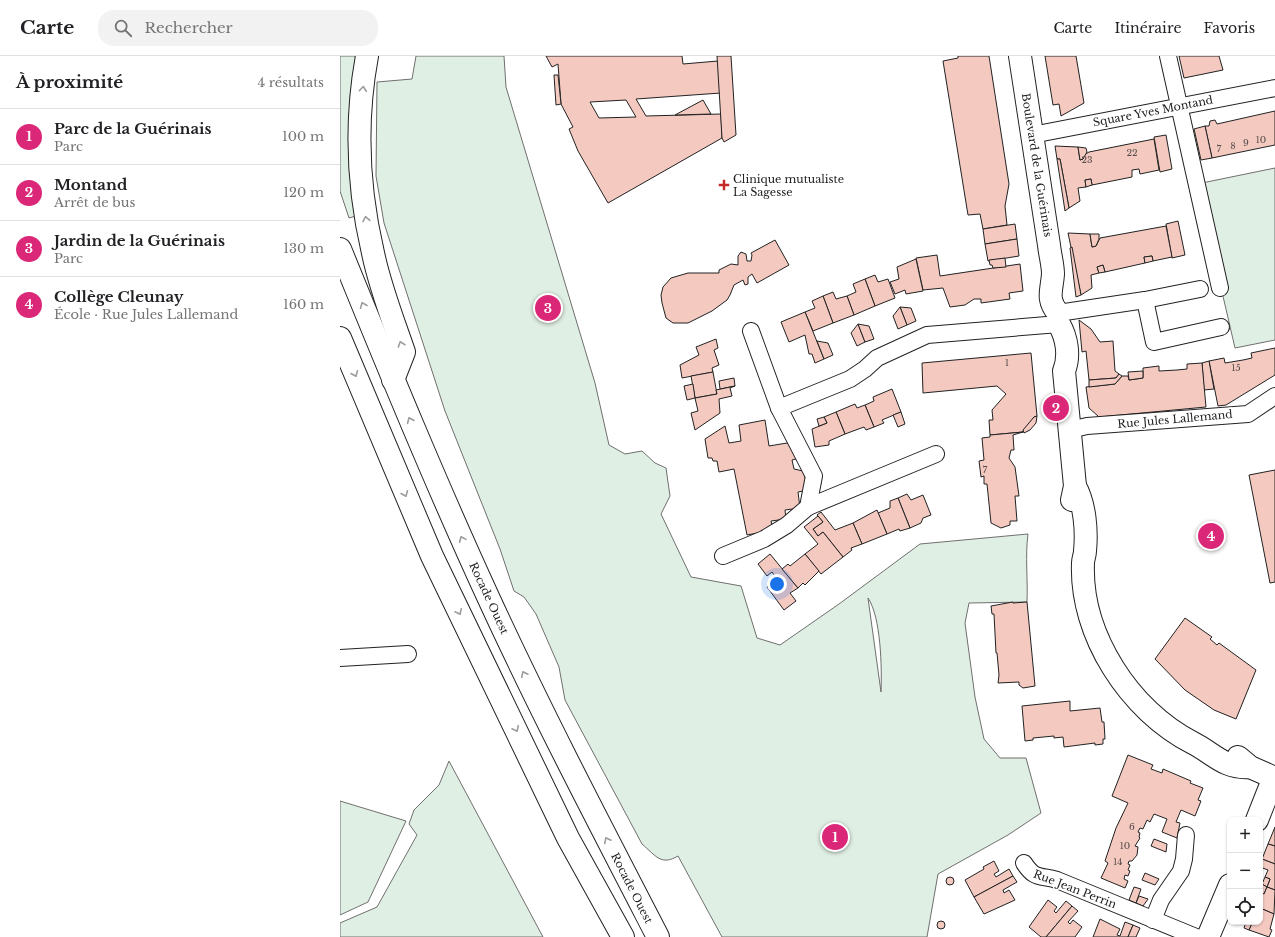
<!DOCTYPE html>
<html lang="fr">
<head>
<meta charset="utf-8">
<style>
	body { margin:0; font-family:"Libre Baskerville",serif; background:#f2f2f2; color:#202124 }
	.controls { position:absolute; right:12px; bottom:12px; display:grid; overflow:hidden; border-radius:8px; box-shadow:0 1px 3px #0004 }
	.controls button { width:36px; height:36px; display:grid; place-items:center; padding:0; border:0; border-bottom:1px solid #e0e0e0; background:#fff; color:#202124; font:20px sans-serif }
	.you { position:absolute; left:437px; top:528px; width:14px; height:14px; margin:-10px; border:3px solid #fff; border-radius:50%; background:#1a73e8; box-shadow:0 0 0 6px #1a73e833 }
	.badge { display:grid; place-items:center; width:26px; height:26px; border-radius:50%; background:#db2777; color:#fff; font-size:13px; font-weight:700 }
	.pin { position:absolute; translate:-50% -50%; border:2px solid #fff; box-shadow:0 1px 4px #0006 }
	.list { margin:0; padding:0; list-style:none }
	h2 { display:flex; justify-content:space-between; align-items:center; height:52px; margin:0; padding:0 16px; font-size:17px }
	h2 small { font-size:13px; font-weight:400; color:#757577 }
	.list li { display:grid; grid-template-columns:26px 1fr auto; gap:12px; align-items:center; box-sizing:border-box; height:56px; padding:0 16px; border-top:1px solid #e0e0e0 }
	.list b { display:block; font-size:15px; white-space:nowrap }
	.list p { margin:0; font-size:13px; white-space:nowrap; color:#757577 }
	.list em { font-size:13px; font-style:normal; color:#757577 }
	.icon { flex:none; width:22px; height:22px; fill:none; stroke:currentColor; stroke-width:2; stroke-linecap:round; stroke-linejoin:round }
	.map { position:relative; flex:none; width:935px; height:881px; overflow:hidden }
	header { display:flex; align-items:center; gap:24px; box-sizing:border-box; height:56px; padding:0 20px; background:#fff; border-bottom:1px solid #e0e0e0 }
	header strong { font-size:19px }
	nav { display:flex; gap:22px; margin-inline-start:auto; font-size:14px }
	.search { width:280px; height:36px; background:#f2f2f2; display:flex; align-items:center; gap:10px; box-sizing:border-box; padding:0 14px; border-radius:16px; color:#757577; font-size:15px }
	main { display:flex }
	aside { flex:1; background:#fff }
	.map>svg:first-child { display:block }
</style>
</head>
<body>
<header>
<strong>Carte</strong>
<div class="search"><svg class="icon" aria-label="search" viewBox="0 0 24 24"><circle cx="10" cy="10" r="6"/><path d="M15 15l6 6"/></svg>Rechercher</div>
<nav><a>Carte</a><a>Itinéraire</a><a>Favoris</a></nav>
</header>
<main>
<aside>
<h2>À proximité<small>4 résultats</small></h2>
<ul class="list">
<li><span class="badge">1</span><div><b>Parc de la Guérinais</b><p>Parc</p></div><em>100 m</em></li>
<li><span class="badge">2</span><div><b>Montand</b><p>Arrêt de bus</p></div><em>120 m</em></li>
<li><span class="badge">3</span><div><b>Jardin de la Guérinais</b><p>Parc</p></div><em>130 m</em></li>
<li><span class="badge">4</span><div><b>Collège Cleunay</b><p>École · Rue Jules Lallemand</p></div><em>160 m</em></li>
</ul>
</aside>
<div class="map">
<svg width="935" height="881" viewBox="0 0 935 881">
	<rect width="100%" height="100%" fill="#fff"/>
	<g fill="#e0efe3" stroke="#6f6f6f" fill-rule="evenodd">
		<polygon points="0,0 23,0 19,159 9,162 0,135"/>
		<path d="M76,0h88l2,31 89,296 14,62 16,9 17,-3 13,12 11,5 4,28 -9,18 30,63 50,9 16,52 23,7 59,-41 81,-60 108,-10c-3,23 0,45 -1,68l-58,1 -4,20 10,74 9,42 16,19h26l15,55 -33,22 -70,39 -11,63h-205l-44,-81c-17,10 -22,0 -36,-12l-77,-144 -6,-33 -23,-53 -12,-17 -10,-6 -14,-42 -55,-138 -61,-188 -8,-47 1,-94 35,-3zM528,542c13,19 14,70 13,94z"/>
		<polygon points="935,112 935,284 895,292 857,128"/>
		<polygon points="109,705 203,881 0,881 0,867 37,851 77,779 69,768 74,754 99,729"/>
		<polygon points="0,745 66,765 28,846 0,859"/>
	</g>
	<g fill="#f3c9c0" stroke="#222" fill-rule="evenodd">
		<path d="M206,0h136l1,8 35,-3 3,32 -85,6 10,17 75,-2 1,24 -114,65 -30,-52 -9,-22 4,-2 -12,-23 -3,-40 -6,3zM286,44l10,17 -37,1 -9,-16z"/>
		<polygon points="377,0 391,0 396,79 384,86 382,82"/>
		<polygon points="618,0 649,0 669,128 665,150 667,169 643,173 640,158 628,159 603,5 618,2"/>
		<polygon points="705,0 736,0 744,47 721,60 719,48 713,49"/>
		<polygon points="839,0 879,0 883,14 844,22"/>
		<polygon points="214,19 218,19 221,48 216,49"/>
		<polygon points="363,44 371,58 335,59"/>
		<polygon points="935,55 935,89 872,102 865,70 869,70 870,65 875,64 877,68"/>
		<polygon points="865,70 872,102 861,104 854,73"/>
		<polygon points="826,79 832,113 820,116 814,81"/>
		<polygon points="814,83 819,114 800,118 799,113 792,114 792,121 752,129 751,123 745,124 746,131 738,132 740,145 729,152 720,103 717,103 715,90 738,91 740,104 743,103 744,99 749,96"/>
		<polygon points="738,91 746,92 747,96 743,103 740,104"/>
		<polygon points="717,103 720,103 729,152 725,155"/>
		<polygon points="751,123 752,129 746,131 745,124"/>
		<polygon points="838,165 845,199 832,202 826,168"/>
		<polygon points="675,168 677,183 645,188 643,173"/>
		<polygon points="826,170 832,201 813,205 812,200 804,201 805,207 765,216 763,209 757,211 759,217 751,219 752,232 741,239 728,177 750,178 752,191 756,190 760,182"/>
		<polygon points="750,178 759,178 759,183 756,190 752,191"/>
		<polygon points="677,183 679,200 648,205 645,188"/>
		<polygon points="435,184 449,209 417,227 412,218 408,221 408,228 405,229 403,224 394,229 390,239 387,244 372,255 348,267 333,267 326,262 322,247 321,239 323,231 331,222 348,217 379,217 379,214 391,208 398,209 398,200 401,196 406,198 407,205 411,205 412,199 411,197"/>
		<polygon points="732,191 741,239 736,241 730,192"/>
		<polygon points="597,199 600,220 680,208 683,235 669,237 670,243 641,247 641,243 634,243 625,249 610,251 603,232 583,234 576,202"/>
		<polygon points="812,200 813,205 805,207 804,201"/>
		<polygon points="665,202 666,211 653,212 652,209 650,209 649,204"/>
		<polygon points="576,203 583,235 566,238 565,234 555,238 550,226 559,223 557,211"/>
		<polygon points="763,209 765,216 759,217 757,211"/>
		<polygon points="535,219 538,226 548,223 555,242 535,250 525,223"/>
		<polygon points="525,223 535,250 514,259 507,240 516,236 513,228"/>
		<polygon points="493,236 496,243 507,240 514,259 493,267 483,240"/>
		<polygon points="483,240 493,267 473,275 465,256 475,252 472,245"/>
		<polygon points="560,251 571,252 576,265 567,269"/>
		<polygon points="560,251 567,269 558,273 553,260"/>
		<polygon points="465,256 484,303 475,307 472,298 469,298 465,279 449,286 441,266"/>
		<polygon points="739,264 751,273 760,286 773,285 775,315 779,318 776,322 749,324 746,295 742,296"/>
		<polygon points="518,268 525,286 517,290 511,277"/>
		<polygon points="518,268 529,270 534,283 525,286"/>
		<polygon points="376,283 378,292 374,294 379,309 372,312 373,316 342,322 340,309 359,299 356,291"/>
		<polygon points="477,285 488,287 493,299 484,303"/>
		<polygon points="935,292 935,319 886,349 878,350 869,305 884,302 885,307 903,304 912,302 911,297"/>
		<polygon points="691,297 697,360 694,361 683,376 650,379 649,364 653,364 652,354 666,338 657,330 583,337 582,307"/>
		<polygon points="869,305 874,333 864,334 862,307"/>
		<polygon points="862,307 866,351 759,361 749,352 746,331 775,328 782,320 788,320 789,324 803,322 803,312 819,310 819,315 837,314 847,313 847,308"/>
		<polygon points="803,315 803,322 789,324 788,316"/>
		<polygon points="373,316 377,338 355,342 351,320"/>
		<polygon points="779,318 782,320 775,328 749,331 749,324 776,322"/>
		<polygon points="394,322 395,330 380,333 379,325"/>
		<polygon points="353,328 355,342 347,344 344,330"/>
		<polygon points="395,330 390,332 392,340 379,343 380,357 355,374 351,357 358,355 355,342 377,338 376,334"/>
		<polygon points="552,333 561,356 542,364 544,367 534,371 525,349 534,345 533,341"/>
		<polygon points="515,348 517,352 525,349 534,371 526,374 524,371 505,378 496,356"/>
		<polygon points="496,356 505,378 489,385 489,389 475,391 472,373 487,367 484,361"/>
		<polygon points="561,356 565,368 558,371 553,359"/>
		<polygon points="697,360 696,367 690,374 684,377 683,374 694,361"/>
		<polygon points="484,361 487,367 479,370 477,363"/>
		<polygon points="425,364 429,390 453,386 456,403 452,404 454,413 463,415 469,434 458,436 460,452 445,454 446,463 431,465 433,474 407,479 394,413 379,416 377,405 373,405 372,402 368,402 365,383 385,370 389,387 401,385 399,369"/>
		<polygon points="683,376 673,379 674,394 671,394 669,402 675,411 679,440 675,440 677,465 670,465 670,469 661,472 651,467 647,428 644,428 644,420 641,421 639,405 644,404 642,382 650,381 650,379"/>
		<polygon points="935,414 935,526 930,527 909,419"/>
		<polygon points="567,438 571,444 583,439 591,459 583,462 581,467 570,472 558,442"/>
		<polygon points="558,442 570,472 560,475 559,473 547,478 538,457 550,452 550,445"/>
		<polygon points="537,454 547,478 522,488 513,467"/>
		<polygon points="481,456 495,474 513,467 522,488 511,492 512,494 503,501 483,476 478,480 473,473 483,466 477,459"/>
		<polygon points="478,460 483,466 473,473 478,480 483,476 503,501 481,518 465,498 478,488 464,471"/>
		<polygon points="430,498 458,532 450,537 456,545 444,554 427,531 437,523 432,516 427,520 418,508"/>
		<polygon points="465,498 479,515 465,529 463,527 458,532 442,513 448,508 450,510"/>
		<polygon points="673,546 673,547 687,546 695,630 683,632 679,629 679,626 658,627 659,619 657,597 656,597 654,558 652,558 651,550"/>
		<polygon points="845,562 872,581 870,583 877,589 879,587 916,614 896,663 874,654 845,634 815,603"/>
		<polygon points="730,645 730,655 760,652 762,666 764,666 765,683 763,683 763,688 755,689 755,687 724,691 723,681 714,682 714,680 693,682 693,684 685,685 682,650"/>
		<polygon points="788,699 813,709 811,713 822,717 823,713 851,725 850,727 863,732 858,744 861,745 855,760 841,754 836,766 840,767 837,782 822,776 827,763 814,758 810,766 807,764 803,773 800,772 798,776 800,777 799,781 800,782 795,790 798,791 797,799 792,805 789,805 788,808 790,809 788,814 790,815 788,820 785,819 784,823 788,825 785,832 761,822 768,807 765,805 776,772 788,747 772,740"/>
		<polygon points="935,771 935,790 928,788"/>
		<polygon points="814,783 827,788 826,796 811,790"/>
		<polygon points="928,788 935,790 935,808 922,803"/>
		<polygon points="922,803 935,808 935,834 927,831 930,823 925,821 928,814 920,811"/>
		<polygon points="654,805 659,815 654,818 656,821 669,813 673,820 634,841 625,824 644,813 643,811"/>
		<polygon points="805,817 819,823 815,829 802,824"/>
		<polygon points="673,820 677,826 663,834 664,837 669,834 675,844 644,858 634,841"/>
		<circle cx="610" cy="825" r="4"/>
		<polygon points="925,821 930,823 927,831 922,828"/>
		<polygon points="922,828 927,831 924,838 920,836"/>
		<polygon points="794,831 801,833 796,847 789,844"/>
		<polygon points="927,831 935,834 934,858 920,852 920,836 924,838"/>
		<polygon points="799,840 808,843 803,850 796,847"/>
		<polygon points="708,844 717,851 714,855 716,857 726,845 732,850 706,881 701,881 689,871"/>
		<polygon points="732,850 738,855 728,866 730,868 733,864 742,871 735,881 706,881"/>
		<polygon points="920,852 934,858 930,873 932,874 929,881 909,874 912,867 911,866 920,866"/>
		<polygon points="760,863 780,873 777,879 780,880 785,866 793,869 788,881 753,881"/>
		<circle cx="601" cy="869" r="4"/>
		<polygon points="906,866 912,867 909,874 904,872"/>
		<polygon points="793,869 800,872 796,881 788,881"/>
	</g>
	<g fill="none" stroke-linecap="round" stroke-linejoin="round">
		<g stroke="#222" stroke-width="18">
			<g id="street">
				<polyline points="828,0 880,232"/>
				<polyline points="692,79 935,32"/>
				<polyline points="805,244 814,286 881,271"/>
				<polyline points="718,257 805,244 860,233"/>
				<polyline points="439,352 510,323 525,313 537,302 587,279 719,268"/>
				<polyline points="730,374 747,370 908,358 935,340"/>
				<polyline points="468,451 596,398"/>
				<polyline points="383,500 424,483 447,469 468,451 474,420 439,352 411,275"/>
				<polyline points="0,602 68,598"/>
				<path d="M684,807c11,17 16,12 33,17l139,57"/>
				<polyline points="813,864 821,844 841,815 844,803 846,779"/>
			</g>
		</g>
		<g stroke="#222" stroke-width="24">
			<g id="secondary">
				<path d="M680,0l29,189c1,10 4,20 4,29 -1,16 -7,25 5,39"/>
				<path d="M719,268c8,14 11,32 5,47l11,115 -3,14"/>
				<path d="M735,430c10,18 12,45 10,65 0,4 -2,8 -2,12 -3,72 47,148 110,180 20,10 31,26 57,24"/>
				<polyline points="898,701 910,711 935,722"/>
				<polyline points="917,764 934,721"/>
				<polyline points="868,881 890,829"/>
			</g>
		</g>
		<g stroke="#222" stroke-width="24">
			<g id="highway">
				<path d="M27,0c-12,65 -9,133 6,197 7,34 20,67 31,99l-11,28"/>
				<path d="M0,193c48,118 96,235 149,350 53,115 111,226 169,338"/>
				<polyline points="0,282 92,500 228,782 283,881"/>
			</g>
		</g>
		<use href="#street" stroke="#fff" stroke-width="16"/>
		<use href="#secondary" stroke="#fff" stroke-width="22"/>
		<use href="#highway" stroke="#fff" stroke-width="22"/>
	</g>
	<defs><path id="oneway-chevron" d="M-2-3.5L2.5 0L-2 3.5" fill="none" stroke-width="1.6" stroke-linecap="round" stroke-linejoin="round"/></defs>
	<g stroke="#9c9c9c">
		<use href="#oneway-chevron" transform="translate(23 33) rotate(-85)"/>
		<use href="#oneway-chevron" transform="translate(26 163) rotate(-101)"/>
		<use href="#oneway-chevron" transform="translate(23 249) rotate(-112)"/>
		<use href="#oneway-chevron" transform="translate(61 288) rotate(-109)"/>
		<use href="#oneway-chevron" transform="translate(15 318) rotate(67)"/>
		<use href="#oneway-chevron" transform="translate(70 364) rotate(-113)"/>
		<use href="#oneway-chevron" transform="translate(65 438) rotate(67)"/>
		<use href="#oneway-chevron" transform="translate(122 483) rotate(-114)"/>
		<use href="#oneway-chevron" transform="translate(119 556) rotate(64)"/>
		<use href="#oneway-chevron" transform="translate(184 618) rotate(-116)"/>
		<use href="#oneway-chevron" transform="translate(176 673) rotate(64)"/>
		<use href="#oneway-chevron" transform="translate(267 784) rotate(-117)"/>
	</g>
	<path fill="#c62828" stroke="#fff" stroke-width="1.5" d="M382 123h4v4h4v4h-4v4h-4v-4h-4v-4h4z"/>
	<g text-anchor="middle" stroke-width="3" stroke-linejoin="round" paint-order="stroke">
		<g font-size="9" fill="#564c4a">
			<text x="921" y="87">10</text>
			<text x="906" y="90">9</text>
			<text x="893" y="93">8</text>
			<text x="879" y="96">7</text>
			<text x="792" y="100">22</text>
			<text x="747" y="107">23</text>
			<text x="667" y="310">1</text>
			<text x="896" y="315">15</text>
			<text x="645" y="417">7</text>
			<text x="792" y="774">6</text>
			<text x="785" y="793">10</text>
			<text x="778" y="809">14</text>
		</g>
		<g font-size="11" fill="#222" stroke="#fff">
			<text transform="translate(813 55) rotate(-11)" y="4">Square Yves Montand</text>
			<text transform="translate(697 109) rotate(81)" y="4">Boulevard de la Guérinais</text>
			<text transform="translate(835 363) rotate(-5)" y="4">Rue Jules Lallemand</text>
			<text transform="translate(149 542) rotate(65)" y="4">Rocade Ouest</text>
			<text transform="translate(292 832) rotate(63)" y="4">Rocade Ouest</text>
			<text transform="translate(735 833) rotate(21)" y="4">Rue Jean Perrin</text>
		</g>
		<g font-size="11" fill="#222" stroke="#fff" text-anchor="start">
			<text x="393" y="127">Clinique mutualiste<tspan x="393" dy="13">La Sagesse</tspan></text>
		</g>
	</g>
</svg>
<div class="controls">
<button>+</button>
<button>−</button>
<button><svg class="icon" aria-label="locate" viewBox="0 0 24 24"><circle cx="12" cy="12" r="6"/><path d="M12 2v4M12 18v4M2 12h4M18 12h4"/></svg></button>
</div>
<div class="you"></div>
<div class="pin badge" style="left:495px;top:781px">1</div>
<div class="pin badge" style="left:716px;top:352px">2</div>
<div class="pin badge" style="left:208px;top:252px">3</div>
<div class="pin badge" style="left:871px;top:480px">4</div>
</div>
</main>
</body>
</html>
